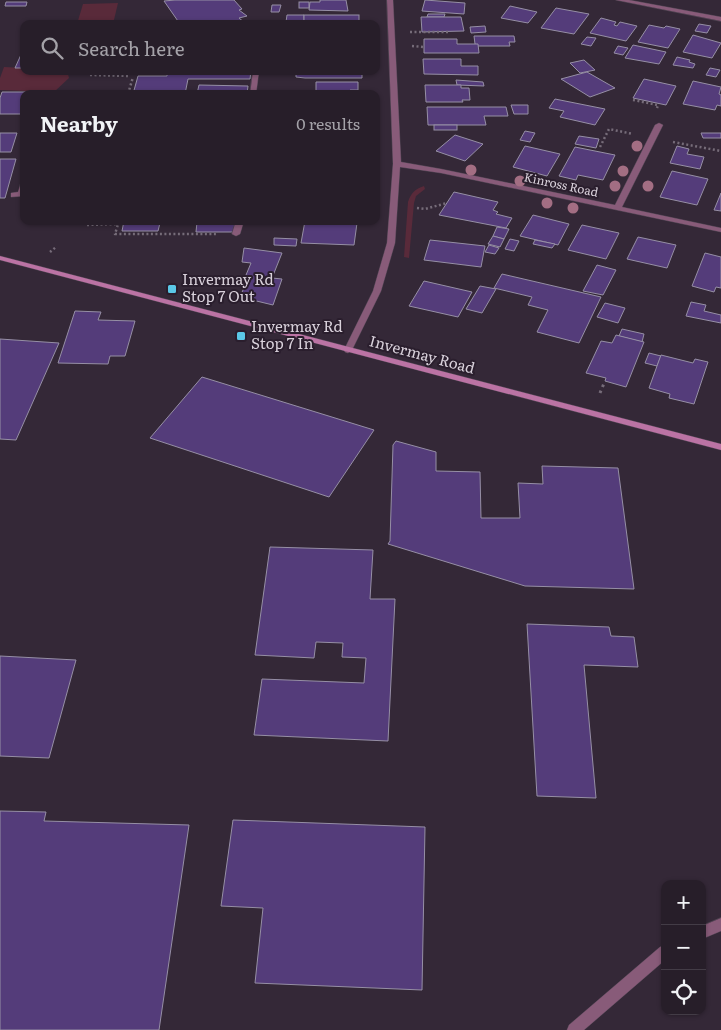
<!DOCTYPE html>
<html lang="en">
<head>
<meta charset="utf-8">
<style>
	body { margin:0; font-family:Literata,serif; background:#2f2731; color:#f1f3f6 }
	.controls { position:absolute; right:15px; bottom:15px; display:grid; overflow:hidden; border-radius:10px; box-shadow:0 1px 4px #0004 }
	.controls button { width:45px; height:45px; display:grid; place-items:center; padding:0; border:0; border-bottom:1px solid #433c46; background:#271e29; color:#f1f3f6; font:25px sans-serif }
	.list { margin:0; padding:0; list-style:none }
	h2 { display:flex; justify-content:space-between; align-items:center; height:65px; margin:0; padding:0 20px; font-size:21px }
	h2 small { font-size:16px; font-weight:400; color:#a4a2a8 }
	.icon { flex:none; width:28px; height:28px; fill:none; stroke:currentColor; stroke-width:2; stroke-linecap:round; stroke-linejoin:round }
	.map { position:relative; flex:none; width:721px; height:1030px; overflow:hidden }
	.search { position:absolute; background:#271e29; box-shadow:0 1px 4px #0004; left:20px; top:20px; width:360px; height:55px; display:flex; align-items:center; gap:12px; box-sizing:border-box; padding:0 18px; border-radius:10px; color:#a4a2a8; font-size:19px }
	.panel { position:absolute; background:#271e29; box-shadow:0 1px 4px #0004; left:20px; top:90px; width:360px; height:135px; border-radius:10px }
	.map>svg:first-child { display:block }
</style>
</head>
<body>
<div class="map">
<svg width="721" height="1030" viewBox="0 0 721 1030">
	<rect width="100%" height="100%" fill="#342837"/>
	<g fill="#592a3a">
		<polygon points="118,3 113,24 77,24 83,4"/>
		<polygon points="4,67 24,68 24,71 73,71 68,74 69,78 54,92 0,90 0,78"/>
		<path d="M424,186l1,3 -9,7 -2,7 -5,55 -5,-1 4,-55c3,-9 7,-13 16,-16z"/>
	</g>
	<g fill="#543c7a" stroke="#968fa5">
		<polygon points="175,0 234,0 242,9 239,10 247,16 239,18 245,23 243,24 180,24 164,1"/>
		<polygon points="320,0 346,0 348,11 309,10 310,2 320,2"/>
		<polygon points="425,0 465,3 464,14 422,11"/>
		<polygon points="6,2 27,2 26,6 5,6"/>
		<rect x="299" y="2" width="10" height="6"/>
		<polygon points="272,5 281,5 279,12 271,12"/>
		<polygon points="510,6 537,12 528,23 501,18"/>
		<polygon points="556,8 589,14 574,34 541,28"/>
		<polygon points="428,14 445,14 444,17 427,17"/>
		<polygon points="287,15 304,15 304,22 286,22"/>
		<rect x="304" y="15" width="55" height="9"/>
		<polygon points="421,17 461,17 464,31 422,32"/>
		<polygon points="601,18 616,22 614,25 617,26 620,22 637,26 626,41 590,33"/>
		<polygon points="699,24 711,26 707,33 695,31"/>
		<polygon points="649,25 664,28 666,26 680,29 668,48 638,42"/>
		<polygon points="485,26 486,32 471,33 470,27"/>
		<polygon points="693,35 721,43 712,58 683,52"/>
		<polygon points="474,36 514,36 515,42 509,42 510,46 478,46 475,44"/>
		<polygon points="587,37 596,38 591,46 581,44"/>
		<polygon points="424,39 457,39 457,44 478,44 479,53 424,53"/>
		<polygon points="633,45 666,52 659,64 625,58"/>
		<polygon points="618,46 628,48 623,55 614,53"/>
		<polygon points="24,48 24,68 15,68"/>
		<polygon points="677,57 690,60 689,62 695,64 693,68 673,65"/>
		<polygon points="423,59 461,59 461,66 478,66 478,75 424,74"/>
		<polygon points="584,60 595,70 580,73 570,63"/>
		<polygon points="710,68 720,70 716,77 706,75"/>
		<polygon points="157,71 251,71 250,79 188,79 185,94 133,94 138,76 167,76 167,73 156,73"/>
		<polygon points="296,71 362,71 362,78 305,78 296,77"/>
		<polygon points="587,72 615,88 590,97 561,79"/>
		<polygon points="644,79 676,86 666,105 633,98"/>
		<polygon points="456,80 483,82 484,86 457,85"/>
		<polygon points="693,81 721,87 719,94 721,95 721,106 717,105 715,110 683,104"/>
		<polygon points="316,82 358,82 358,90 350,90 350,94 316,93"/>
		<polygon points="199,85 248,86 247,94 197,94"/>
		<polygon points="425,85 461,85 461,88 469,88 470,100 462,100 463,102 426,102"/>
		<polygon points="2,92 38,92 24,94 24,114 0,114 0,98"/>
		<polygon points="555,99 605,109 595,125 560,117 564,111 549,108"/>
		<polygon points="511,105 528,105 528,114 514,114"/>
		<polygon points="427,107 506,107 508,116 484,116 486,125 428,125"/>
		<rect x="434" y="125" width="23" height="5"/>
		<polygon points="525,131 535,133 530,142 520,140"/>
		<polygon points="0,133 17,133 11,152 0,152"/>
		<polygon points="701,133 721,133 721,138 703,138"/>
		<polygon points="455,135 483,144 465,161 436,151"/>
		<polygon points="579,136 599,139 596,148 575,144"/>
		<polygon points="525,146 560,154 547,176 513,167"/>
		<polygon points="677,146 689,149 687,154 704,157 700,169 670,163"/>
		<polygon points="575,147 615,155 603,180 578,175 576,180 559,176"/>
		<polygon points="0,159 16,159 5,198 0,198"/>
		<polygon points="672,171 708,179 697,205 660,197"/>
		<polygon points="454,192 498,202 493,210 498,212 496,214 512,218 506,228 439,215"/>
		<polygon points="721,193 721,211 714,210"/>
		<polygon points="533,215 569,224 558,245 520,236"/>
		<polygon points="124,221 236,221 235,232 196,232 197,222 160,223 158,231 122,231"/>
		<polygon points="305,221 357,223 354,245 301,243"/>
		<polygon points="582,225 619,233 606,259 568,250"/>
		<polygon points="497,227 509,229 504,239 493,236"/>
		<polygon points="493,236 504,239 500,247 488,244"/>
		<polygon points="638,237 676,245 667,268 627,259"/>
		<polygon points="274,238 297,239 296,246 274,245"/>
		<polygon points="510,239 519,241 514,251 505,249"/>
		<polygon points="430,240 485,246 481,267 424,260"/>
		<polygon points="535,240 555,244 552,248 533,244"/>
		<polygon points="489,245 499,248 495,254 485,252"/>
		<polygon points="244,248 282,253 272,278 282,279 273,305 240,297 249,276 246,275 251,263 242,262"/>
		<polygon points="705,253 721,257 721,288 716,287 714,292 692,286"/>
		<polygon points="597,265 616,270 603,295 583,291"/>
		<polygon points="502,274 601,297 579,343 537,332 548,310 528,305 532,297 494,288"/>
		<polygon points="424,281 472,292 458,317 409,306"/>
		<polygon points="480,286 496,289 482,313 466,309"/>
		<polygon points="691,302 706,305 704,311 721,315 721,323 686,316"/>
		<polygon points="605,303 625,308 618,323 597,317"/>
		<polygon points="75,311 101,312 98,320 135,321 125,356 110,356 108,364 58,363"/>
		<polygon points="622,329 644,334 642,342 619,336"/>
		<polygon points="616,335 644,342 626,387 605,381 606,378 586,373 601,341 612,343"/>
		<polygon points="0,339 59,343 16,440 0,439"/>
		<polygon points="649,353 661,356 657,366 645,363"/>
		<polygon points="661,355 693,363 695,359 708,362 694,404 669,398 670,394 649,388"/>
		<polygon points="202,377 374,430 329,497 150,438"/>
		<polygon points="396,441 436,452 436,471 480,472 481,518 520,518 518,483 543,484 542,466 618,468 634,589 525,586 388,544 390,541 393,445"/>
		<polygon points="270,547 373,550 370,599 395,599 388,741 254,735 262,679 364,683 366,658 342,657 343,643 316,642 314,658 255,655"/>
		<polygon points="527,624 609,627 611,636 634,637 638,667 584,665 596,798 537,796"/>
		<polygon points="0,656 76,660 49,758 0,756"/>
		<polygon points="0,811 46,812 44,821 189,825 159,1030 0,1030"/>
		<polygon points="233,820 425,827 422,990 255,983 263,908 221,906"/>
	</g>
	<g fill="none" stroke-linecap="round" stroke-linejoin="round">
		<g stroke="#4e4351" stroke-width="1">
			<g id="service">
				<polygon points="253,71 259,71 256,94 250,94"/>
				<polygon points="21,183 24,183 24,196 11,197 11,193 18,192"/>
				<polygon points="236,221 244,221 240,234 236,236 232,234"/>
			</g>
		</g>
		<g stroke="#4e4351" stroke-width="1">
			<g id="minor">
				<polygon points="387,0 393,0 401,162 441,169 615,205 655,125 659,123 663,125 622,207 721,228 721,232 441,173 400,167 395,243 381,291 352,350 348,353 345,352 344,350 373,291 387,243 393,164"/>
				<polygon points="616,0 629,0 721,17 721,21"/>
				<polygon points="721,918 721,931 702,939 702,926"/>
				<polygon points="665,945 665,960 584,1030 567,1030 569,1025 660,947"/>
			</g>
		</g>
		<g stroke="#4e4351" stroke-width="1">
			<polygon id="secondary" points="0,256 721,444 721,450 0,260"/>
		</g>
		<g stroke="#766c79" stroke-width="2.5" stroke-dasharray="2 2.5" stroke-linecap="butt">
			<polyline points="410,32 450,32"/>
			<polyline points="412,46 424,47"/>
			<polyline points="90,75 130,76"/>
			<polyline points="128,94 133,77"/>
			<polyline points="633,100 658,105 657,108"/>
			<polyline points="673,142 721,151"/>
			<polyline points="600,147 609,129 633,134"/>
			<polyline points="417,208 425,209 447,203"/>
			<polyline points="119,221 115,234 218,234"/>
			<polyline points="87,225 118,224"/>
			<polyline points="50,252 56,247"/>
		</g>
		<polyline stroke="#766c79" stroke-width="3" stroke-dasharray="2.5 4" stroke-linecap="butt" points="600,393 605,381"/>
		<use href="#service" fill="#885b79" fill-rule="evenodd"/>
		<use href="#minor" fill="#885b79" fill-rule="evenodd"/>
		<use href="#secondary" fill="#bb73a4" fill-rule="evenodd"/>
	</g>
	<g fill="#a36e83">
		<circle cx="637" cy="146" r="5.5"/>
		<circle cx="471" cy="170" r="5.5"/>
		<circle cx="623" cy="171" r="5.5"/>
		<circle cx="520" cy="181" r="5.5"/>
		<circle cx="615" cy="186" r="5.5"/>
		<circle cx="648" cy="186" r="5.5"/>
		<circle cx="547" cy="203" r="5.5"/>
		<circle cx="573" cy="208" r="5.5"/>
	</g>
	<g fill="#5bc8e7" stroke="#2a1e2d" stroke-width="2">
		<rect x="167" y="284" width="10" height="10" rx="2.5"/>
		<rect x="236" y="331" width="10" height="10" rx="2.5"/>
	</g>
	<g text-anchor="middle" stroke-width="4" stroke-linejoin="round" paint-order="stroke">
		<g font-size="12" fill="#d9d1db" stroke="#2a1e2d">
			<text transform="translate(561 185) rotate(12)" y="4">Kinross Road</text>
		</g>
		<g font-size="15" fill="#d9d1db" stroke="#2a1e2d" text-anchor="start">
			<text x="182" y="285">Invermay Rd<tspan x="182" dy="17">Stop 7 Out</tspan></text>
			<text x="251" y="332">Invermay Rd<tspan x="251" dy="17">Stop 7 In</tspan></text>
		</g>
		<g font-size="15" fill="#d9d1db" stroke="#2a1e2d">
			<text transform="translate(422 355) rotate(15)" y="5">Invermay Road</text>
		</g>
	</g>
</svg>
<div class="controls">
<button>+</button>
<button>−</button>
<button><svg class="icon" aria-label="locate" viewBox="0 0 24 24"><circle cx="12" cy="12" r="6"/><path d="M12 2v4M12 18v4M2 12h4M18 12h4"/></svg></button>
</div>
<div class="search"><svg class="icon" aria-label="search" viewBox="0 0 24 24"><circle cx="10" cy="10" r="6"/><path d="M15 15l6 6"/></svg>Search here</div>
<section class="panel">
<h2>Nearby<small>0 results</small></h2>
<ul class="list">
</ul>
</section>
</div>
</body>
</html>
